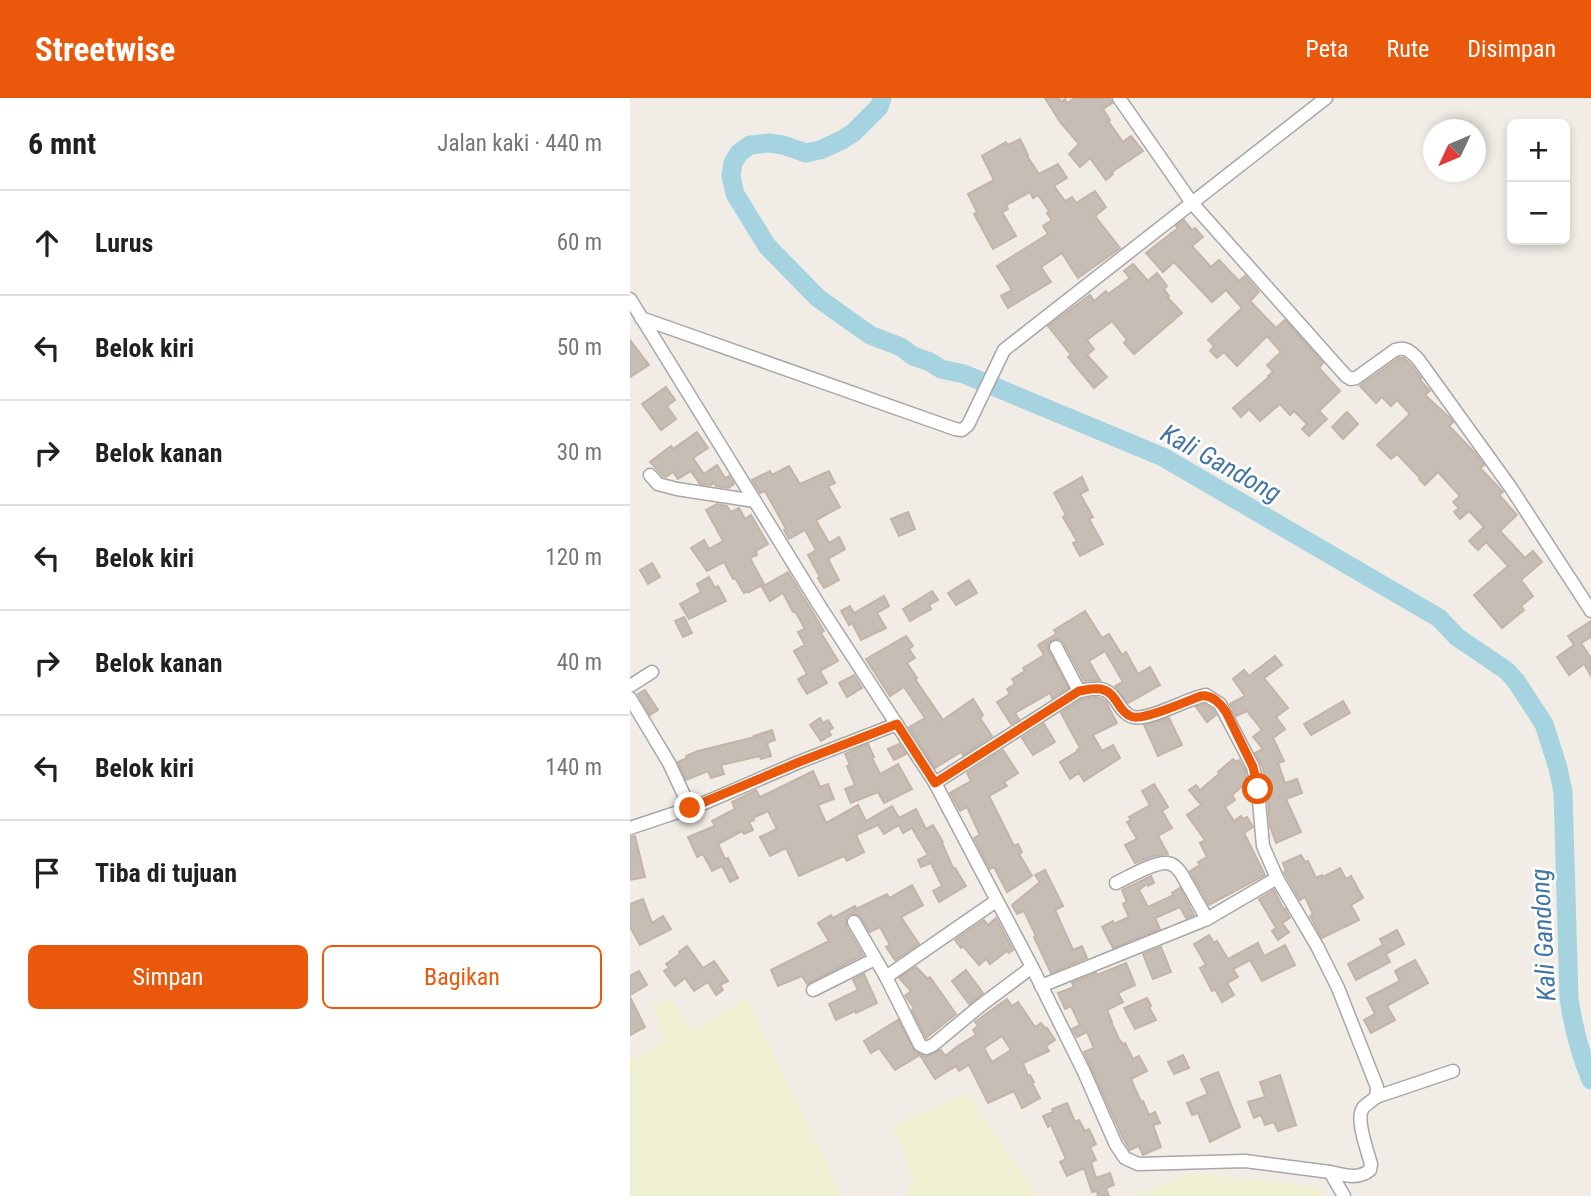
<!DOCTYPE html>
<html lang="id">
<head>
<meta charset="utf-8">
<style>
	body { margin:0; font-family:"Roboto Condensed",sans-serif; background:#f6f6f6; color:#202124 }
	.controls { position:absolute; right:21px; top:21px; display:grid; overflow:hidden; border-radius:10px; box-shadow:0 4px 10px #0003 }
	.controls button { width:63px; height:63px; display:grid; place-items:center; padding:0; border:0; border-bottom:2px solid #e0e0e0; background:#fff; color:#202124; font:35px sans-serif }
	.compass { position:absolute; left:793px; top:21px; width:63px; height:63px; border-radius:50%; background:#fff; box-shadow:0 4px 10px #0003; rotate:226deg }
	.stop { position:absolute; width:21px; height:21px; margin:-16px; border:5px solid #ea580c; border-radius:50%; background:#fff }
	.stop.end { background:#ea580c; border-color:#fff; box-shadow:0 2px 7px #0008 }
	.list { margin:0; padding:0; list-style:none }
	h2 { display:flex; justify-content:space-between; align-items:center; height:91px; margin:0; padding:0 28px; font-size:30px }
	h2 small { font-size:23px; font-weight:400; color:#757577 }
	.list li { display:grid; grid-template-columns:46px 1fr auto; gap:21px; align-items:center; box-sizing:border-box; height:105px; padding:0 28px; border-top:2px solid #e0e0e0 }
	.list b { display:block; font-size:26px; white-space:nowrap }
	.list em { font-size:23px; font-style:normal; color:#757577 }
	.actions { display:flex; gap:14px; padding:21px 28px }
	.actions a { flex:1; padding:16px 0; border:2px solid #ea580c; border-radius:10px; text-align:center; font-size:24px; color:#ea580c }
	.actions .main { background:#ea580c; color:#fff }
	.icon { flex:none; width:38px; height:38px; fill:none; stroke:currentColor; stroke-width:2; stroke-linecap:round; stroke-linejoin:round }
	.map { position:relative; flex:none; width:961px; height:1098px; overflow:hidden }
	header { display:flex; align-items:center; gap:42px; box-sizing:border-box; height:98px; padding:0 35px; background:#ea580c; color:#fff }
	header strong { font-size:33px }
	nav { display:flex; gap:38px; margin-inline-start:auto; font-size:24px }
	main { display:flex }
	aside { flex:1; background:#fff }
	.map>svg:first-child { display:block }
</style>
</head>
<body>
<header>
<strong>Streetwise</strong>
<nav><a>Peta</a><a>Rute</a><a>Disimpan</a></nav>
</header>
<main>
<aside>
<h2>6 mnt<small>Jalan kaki · 440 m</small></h2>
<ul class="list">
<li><svg class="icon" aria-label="ahead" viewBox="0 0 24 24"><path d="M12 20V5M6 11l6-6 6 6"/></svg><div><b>Lurus</b></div><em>60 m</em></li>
<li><svg class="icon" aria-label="left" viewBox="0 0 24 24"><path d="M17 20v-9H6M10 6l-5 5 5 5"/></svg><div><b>Belok kiri</b></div><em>50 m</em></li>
<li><svg class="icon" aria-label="right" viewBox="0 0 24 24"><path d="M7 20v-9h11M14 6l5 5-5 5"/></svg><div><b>Belok kanan</b></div><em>30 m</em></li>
<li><svg class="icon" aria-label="left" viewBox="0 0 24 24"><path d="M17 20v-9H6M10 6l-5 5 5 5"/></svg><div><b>Belok kiri</b></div><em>120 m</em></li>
<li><svg class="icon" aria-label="right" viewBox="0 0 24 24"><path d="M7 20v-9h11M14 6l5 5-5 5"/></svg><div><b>Belok kanan</b></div><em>40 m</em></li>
<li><svg class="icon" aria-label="left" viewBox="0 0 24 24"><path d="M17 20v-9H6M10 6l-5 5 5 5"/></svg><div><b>Belok kiri</b></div><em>140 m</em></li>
<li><svg class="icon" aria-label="arrive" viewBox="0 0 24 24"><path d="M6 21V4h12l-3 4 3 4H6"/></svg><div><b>Tiba di tujuan</b></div></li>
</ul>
<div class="actions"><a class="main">Simpan</a><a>Bagikan</a></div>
</aside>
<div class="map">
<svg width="961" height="1098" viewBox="0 0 961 1098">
	<rect width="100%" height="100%" fill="#f1ede6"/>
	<g fill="#eff0d1">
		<polygon points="41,900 63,931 117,900 212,1098 0,1098 0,954 6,962 33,943 23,908"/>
		<polygon points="336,995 409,1098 274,1098 284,1080 262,1029"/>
		<polygon points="560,1075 690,1089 695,1098 503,1098"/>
	</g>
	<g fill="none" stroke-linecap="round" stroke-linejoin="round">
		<path stroke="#a5d4e0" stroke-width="19" d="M252,0l-3,9 -25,25 -12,8 -22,10 -14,3 -23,-8 -13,-2 -20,2 -11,8 -6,10 -2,13 4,18 32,52 51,52 52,37 31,12 12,9 17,6 11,7 23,5 199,83 276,161 18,19 50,34 9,10 28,43 14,44 5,24 6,206c4,28 11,56 22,82"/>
	</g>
	<g fill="#c6bdb5" stroke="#c4b4a8" stroke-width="2" fill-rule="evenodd">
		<polygon points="415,0 429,0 431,4 435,1 437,5 445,0 480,0 482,5 473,11 480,22 478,23 493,44 501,38 513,53 482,74 483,76 476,82 460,60 450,69 439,56 449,46 430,24"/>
		<polygon points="390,41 398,57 397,58 409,76 428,66 437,80 424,88 435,103 442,99 446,105 465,93 476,109 465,118 490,150 448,180 432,155 411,169 421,184 378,210 371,198 382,192 367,168 418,136 413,128 422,122 417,115 419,113 408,97 403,100 400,94 376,107 378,111 372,114 386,138 363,151 344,116 347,114 338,96 364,82 352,58 376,44 378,47"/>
		<polygon points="554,122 562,132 565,130 573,139 562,148 581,169 589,162 609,183 615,178 629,194 620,203 646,230 655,222 693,265 689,270 710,293 689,313 697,321 679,338 672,331 677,326 664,313 660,317 650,306 630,323 619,311 611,319 603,310 639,279 638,278 643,274 637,267 651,254 637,238 607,268 594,254 587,260 580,253 584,248 578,242 612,210 596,192 582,204 544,164 533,174 516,155 548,130 546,128"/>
		<polygon points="503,166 518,183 527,175 537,188 534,191 539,198 537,199 552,215 504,256 494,245 497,242 482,223 457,242 464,251 457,257 477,279 464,290 438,259 441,257 418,228 460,197 464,203 476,193 478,196 500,180 494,173"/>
		<polygon points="0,242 19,267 0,279"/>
		<polygon points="769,260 774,260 781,267 791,280 790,282 800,293 795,297 821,321 823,324 819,328 844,354 854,367 850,370 873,394 869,397 887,417 870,433 895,460 903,453 912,464 891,482 903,498 891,508 894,512 872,530 844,497 878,468 856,444 848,452 839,443 854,429 839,413 830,421 824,414 829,410 823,404 830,398 808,374 795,387 789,381 790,380 767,356 761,361 747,347 780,316 767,302 761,308 752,299 746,305 730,288"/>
		<polygon points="36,289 45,302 37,308 46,321 31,332 12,306"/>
		<polygon points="717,314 728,326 713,341 702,329"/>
		<polygon points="67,334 78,350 63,360 74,376 87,367 95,380 99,378 104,386 98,390 86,388 84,385 81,387 70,386 61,373 48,381 43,374 36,379 33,378 20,364 41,348 43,351"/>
		<polygon points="159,368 170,386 199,373 205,385 198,388 210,409 186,422 199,445 209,439 215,451 198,461 209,482 194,490 188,480 190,479 178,457 186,452 175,432 159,441 154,432 156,431 135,393 130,395 122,382 140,373 142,377"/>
		<polygon points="452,379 458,392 450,396 463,419 459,421 473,446 450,458 443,445 447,443 433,419 436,417 424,395"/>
		<polygon points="87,406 97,408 101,414 109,410 115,421 121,417 138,446 126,453 127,457 120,460 134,486 119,494 119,493 114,495 105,480 103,481 94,464 77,473 61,450 74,442 79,451 93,443 76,412"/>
		<polygon points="278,414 285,431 269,438 261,421"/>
		<polygon points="22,465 30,479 18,486 10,472"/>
		<polygon points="158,474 194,533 191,535 208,563 190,573 197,585 177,596 168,581 177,576 164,553 175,547 168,534 175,531 165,513 163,514 153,495 140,503 132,489"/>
		<polygon points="79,479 85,490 88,488 96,503 59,521 50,506 71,494 67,486"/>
		<polygon points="339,482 347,495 326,507 318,495"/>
		<polygon points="302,493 308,502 299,507 301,511 280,523 273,511"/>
		<polygon points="254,498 259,508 247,515 256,530 231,542 222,525 219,527 211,513 220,508 224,515"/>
		<polygon points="455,513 472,540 479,536 492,557 496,554 508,576 520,569 530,587 498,605 485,588 493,584 475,553 459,563 470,582 454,583 433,544 430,541 423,541 418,545 418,552 438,590 422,600 420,595 385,615 389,621 381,626 367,604 380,596 377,591 385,586 382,581 395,573 393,570 414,557 408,547 426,536 424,532"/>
		<polygon points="54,519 62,535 53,539 45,523"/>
		<polygon points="961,523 961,539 951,545 961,560 961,578 954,566 939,577 927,559 944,547 938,538"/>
		<polygon points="276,538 283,548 279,551 285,560 277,565 287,580 285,581 313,622 343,601 353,617 350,620 362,638 333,657 331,654 305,670 279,629 295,620 274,589 260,598 236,561"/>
		<polygon points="645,558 652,567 634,580 658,610 646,619 655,631 643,640 654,663 648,665 655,685 667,681 672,695 656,701 671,734 646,745 640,728 637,690 632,667 625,655 633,651 623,639 632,632 617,613 606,618 600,606 615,598 603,581 614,572 619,578"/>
		<polygon points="224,577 232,590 217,599 209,585"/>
		<polygon points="15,592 28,612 20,617 8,596"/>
		<polygon points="466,599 472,601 476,604 487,625 463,637 472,653 483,647 490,660 454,683 449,675 440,681 430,664 448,653 447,652 450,650 431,615 452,601"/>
		<polygon points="713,603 720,615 681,637 674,626"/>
		<polygon points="574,606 583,612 586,617 577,624 566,609"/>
		<polygon points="190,620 193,625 198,622 203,630 198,633 201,637 191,643 180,627"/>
		<polygon points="539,620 552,647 528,658 514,627"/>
		<polygon points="414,626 425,644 403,657 392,640"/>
		<polygon points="142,632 145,642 137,645 141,658 131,661 130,658 91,667 94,676 81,680 78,673 56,682 48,664 57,660 56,658 68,653 125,639 124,638"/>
		<polygon points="238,646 244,659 242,660 250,676 268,666 282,691 254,705 248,694 221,705 215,691 225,687 217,668 220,667 215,656"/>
		<polygon points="269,646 276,656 264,662 258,651"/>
		<polygon points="373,652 388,675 374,684 377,688 359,698 384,748 388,746 392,754 389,756 402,778 377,794 364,769 360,771 344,740 350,737 337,709 330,713 320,695 341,683 337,675"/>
		<polygon points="603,661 606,664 609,662 615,672 617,684 602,697 605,702 595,709 604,723 611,718 613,721 617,719 622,727 623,729 614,735 635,777 579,807 560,773 570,767 568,764 577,759 570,745 575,742 557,717 571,707 559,692 566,687 570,692 589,676 588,674"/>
		<polygon points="183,673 190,689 198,686 204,701 188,707 196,725 228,707 236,723 262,708 269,720 286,711 296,731 303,727 313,744 312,745 323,770 325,770 336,788 309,804 303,793 312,788 301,765 291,769 288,762 298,757 282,730 273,735 269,727 254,736 248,727 226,737 234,754 217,763 214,758 169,778 156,750 140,758 130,739 147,731 138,713 123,720 124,722 119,724 123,732 114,736 112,733 88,746 95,761 98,760 108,780 100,784 92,768 82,773 73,756 67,759 58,739 85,728 82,723 105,711 102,704 126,692 130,699"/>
		<polygon points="524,686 538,709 532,713 542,730 528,738 538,756 523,758 505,765 495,747 507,741 497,724 501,722 499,719 520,707 512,693"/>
		<polygon points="5,738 15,779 0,782 0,739"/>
		<polygon points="671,757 675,764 678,763 686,780 692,777 693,779 710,770 716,781 721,778 733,800 721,807 729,822 692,840 680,818 683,816 675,799 670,802 654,774 656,773 653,765"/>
		<polygon points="415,772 433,808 425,812 443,852 452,848 457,860 421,875 404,839 406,838 394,813 387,816 382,807 410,784 405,777"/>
		<polygon points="521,778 524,785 518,788 517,786 509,792 518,809 544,797 542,795 550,790 564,817 556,820 550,809 525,820 530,831 483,850 472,829 483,823 484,826 499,819 493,806 497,804 492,792"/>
		<polygon points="282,787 293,807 271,819 289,846 265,862 256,849 260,847 250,829 240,834 229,817 220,816 216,820 216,828 233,857 177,886 172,878 148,888 141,872 199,843 188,825 201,817 203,820 225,808 226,811 257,796 259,800"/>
		<polygon points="644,792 654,812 655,811 660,820 652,825 659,834 648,842 642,833 646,830 629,801"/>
		<polygon points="13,801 22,825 33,818 41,831 10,847 0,829 0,806"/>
		<polygon points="366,820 383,852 379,855 377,853 360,866 356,861 349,867 333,848 331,850 325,842 354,822 358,827"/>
		<polygon points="767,832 774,846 756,856 760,864 726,882 718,866 753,847 750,841"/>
		<polygon points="579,837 584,845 587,843 598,861 628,845 634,858 655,847 665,867 632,883 620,862 603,871 608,879 597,885 604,897 592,904 585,891 582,893 570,870 576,867 564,846"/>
		<polygon points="57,848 73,870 84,863 98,883 90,887 93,892 86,897 78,884 64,893 55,880 45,888 34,873 39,870 36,866 50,856 49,854"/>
		<polygon points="531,849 541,874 523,881 513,856"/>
		<polygon points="785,862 798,885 757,908 765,922 741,935 734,922 745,916 737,900 770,883 765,873"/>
		<polygon points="496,865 505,887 488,895 493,904 477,912 482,924 481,924 489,941 493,946 495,945 503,961 509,958 517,973 501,981 511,1004 513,1003 519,1017 525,1014 530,1025 523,1027 531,1049 513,1057 509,1048 500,1052 493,1040 454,954 464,950 457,934 447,939 442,931 450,927 441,908 435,911 428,895 444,889 442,885 444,884 466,875 467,877"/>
		<polygon points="286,869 298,881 300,879 326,916 296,940 282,912 284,910 275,898 281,893 269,880"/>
		<polygon points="336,872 353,895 339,906 322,883"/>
		<polygon points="9,873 17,887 0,897 0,878"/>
		<polygon points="234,876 247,905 226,915 225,913 206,922 199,906 228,892 223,882"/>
		<polygon points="0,899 15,929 0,937"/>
		<polygon points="517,900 521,908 519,909 526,922 505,931 494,910"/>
		<path d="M377,901l5,7 6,-4 17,25 6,-4 5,6 1,-1 8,12 -9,6 3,5 -26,12 5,13 2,-1 4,7 -2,1 8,15 -18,10 -8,-17 -26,12 -19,-38 -10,6 -3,-5 -21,13 -15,-24 -25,15 -16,-22 -8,5 -7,-12 34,-21 17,32 11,5 15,-7 4,6 14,-11 17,-10 -3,-5 5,-4 -3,-4zM372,938l9,14 -19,12 -8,-14z"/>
		<polygon points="553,957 559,970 544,976 538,964"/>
		<polygon points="588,974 610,1029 580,1044 568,1015 562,1017 557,1005 578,996 571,981"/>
		<polygon points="650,977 666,1027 648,1033 644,1024 635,1027 631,1017 624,1020 618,1004 635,999 630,984"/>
		<polygon points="437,1005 445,1024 449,1022 455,1033 459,1031 466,1046 460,1049 466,1062 461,1064 466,1080 480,1075 484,1087 476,1090 479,1098 468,1098 467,1093 462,1094 454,1070 437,1078 430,1064 436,1061 421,1027 418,1029 413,1018 423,1014 422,1011"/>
	</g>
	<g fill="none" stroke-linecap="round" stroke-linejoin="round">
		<g stroke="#a7a7a7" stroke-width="15">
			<g id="minor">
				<path d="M489,0l73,105 154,173 5,3 5,-1 39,-28c11,-4 16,2 23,9l93,129 80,123"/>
				<polyline points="0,201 189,507 305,685 402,869 454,974 486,1047 495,1060 508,1066 615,1063 700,1074 714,1098"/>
				<polyline points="11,220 325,331 332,332 338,327 374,252 696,0"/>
				<polyline points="20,377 28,386 47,391 125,403"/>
				<polyline points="426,549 449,593"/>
				<polyline points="0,588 22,574"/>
				<polyline points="0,600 39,665 60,710"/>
				<path d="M305,685l144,-92c7,-1 15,-3 22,-2 16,3 17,24 32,28 16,4 55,-19 73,-22l14,9 33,63 5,22 5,57 14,32 40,68 21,42 39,99 -1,10c-4,4 -10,7 -13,11 -8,11 5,44 8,56l-1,6c-12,10 -26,5 -40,2"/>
				<polyline points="0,730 72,706 169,664 267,626"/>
				<path d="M486,785c13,-6 37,-21 51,-20 7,1 10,5 14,10l26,46"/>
				<polyline points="224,824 256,879 290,947 296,950 303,947 350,908 402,869"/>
				<polyline points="256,879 366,803"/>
				<polyline points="411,888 577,821 647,780"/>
				<polyline points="183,892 245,861"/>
				<polyline points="746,999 823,973"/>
			</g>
		</g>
		<use href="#minor" stroke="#fff" stroke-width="12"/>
	</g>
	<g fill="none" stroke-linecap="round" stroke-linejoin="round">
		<path stroke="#ea580c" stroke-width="9" d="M60,710l109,-46 98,-38 38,59 144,-92c7,-1 15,-3 22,-2 16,3 17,24 32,28 12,3 54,-16 68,-21 11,-2 19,7 25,16l27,55 5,22"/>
	</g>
	<g text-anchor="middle" stroke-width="5" stroke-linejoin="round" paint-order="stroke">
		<g font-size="26" font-style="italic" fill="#4276a5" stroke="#fff">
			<text transform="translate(591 365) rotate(29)" y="9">Kali Gandong</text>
			<text transform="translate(913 837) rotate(-93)" y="9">Kali Gandong</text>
		</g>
	</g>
</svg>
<div class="controls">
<button>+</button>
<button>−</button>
</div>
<svg class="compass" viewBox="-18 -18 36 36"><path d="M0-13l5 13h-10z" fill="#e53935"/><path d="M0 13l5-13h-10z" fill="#757577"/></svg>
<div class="stop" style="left:628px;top:691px"></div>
<div class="stop end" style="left:60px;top:710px"></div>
</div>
</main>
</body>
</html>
